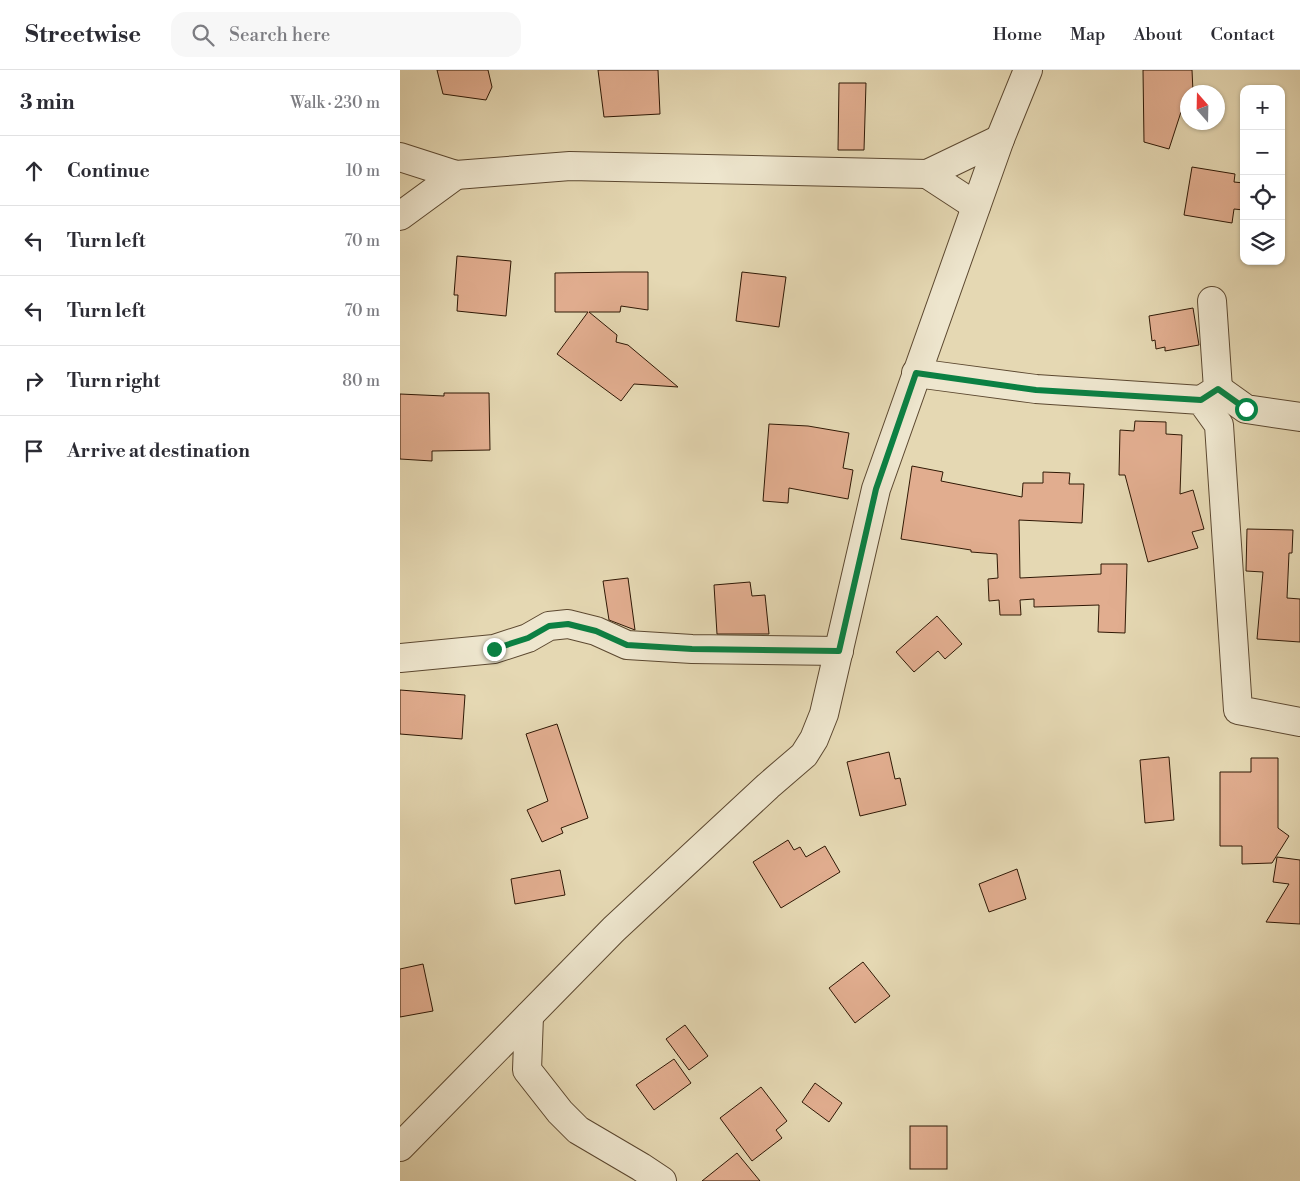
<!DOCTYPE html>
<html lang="en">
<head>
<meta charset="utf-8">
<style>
	body { margin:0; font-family:"Libre Bodoni",serif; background:#f7f7f7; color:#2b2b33 }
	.controls { position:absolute; right:15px; top:15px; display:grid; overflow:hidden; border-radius:10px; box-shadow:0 1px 4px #0004 }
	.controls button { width:45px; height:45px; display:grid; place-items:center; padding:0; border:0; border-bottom:1px solid #e1e1e2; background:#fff; color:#2b2b33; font:25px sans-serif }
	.compass { position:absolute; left:780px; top:15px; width:45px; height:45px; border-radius:50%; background:#fff; box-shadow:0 1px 4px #0004; rotate:340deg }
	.stop { position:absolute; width:15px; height:15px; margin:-11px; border:4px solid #0b8043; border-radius:50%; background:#fff }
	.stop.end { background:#0b8043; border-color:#fff; box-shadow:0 1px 5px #0008 }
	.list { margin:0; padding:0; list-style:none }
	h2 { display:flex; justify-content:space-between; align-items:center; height:65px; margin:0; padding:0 20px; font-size:21px }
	h2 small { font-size:16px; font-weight:400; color:#7c7c81 }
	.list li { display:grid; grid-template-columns:32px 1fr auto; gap:15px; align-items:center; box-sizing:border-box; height:70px; padding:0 20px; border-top:1px solid #e1e1e2 }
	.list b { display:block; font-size:19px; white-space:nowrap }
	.list em { font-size:16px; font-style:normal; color:#7c7c81 }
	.icon { flex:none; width:28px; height:28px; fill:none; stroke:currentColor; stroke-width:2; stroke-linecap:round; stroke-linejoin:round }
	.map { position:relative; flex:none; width:900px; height:1111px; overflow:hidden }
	header { display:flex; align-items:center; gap:30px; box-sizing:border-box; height:70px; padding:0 25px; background:#fff; border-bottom:1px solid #e1e1e2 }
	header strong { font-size:24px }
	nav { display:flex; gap:28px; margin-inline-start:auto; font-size:18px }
	.search { width:350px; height:45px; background:#f7f7f7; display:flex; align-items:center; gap:12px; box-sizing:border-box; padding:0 18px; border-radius:15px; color:#7c7c81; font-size:19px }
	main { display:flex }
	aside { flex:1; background:#fff }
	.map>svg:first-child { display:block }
</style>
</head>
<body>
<header>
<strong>Streetwise</strong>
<div class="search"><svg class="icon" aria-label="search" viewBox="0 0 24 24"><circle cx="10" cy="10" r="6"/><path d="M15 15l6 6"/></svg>Search here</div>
<nav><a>Home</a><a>Map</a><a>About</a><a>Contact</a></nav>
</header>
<main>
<aside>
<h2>3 min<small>Walk · 230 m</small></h2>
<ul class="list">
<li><svg class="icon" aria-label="ahead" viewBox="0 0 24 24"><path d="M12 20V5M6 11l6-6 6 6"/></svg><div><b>Continue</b></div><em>10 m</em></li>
<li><svg class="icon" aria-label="left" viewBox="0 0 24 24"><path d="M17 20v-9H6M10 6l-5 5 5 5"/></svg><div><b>Turn left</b></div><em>70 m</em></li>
<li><svg class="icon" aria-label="left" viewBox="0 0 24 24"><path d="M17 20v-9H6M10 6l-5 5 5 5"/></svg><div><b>Turn left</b></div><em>70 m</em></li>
<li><svg class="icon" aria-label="right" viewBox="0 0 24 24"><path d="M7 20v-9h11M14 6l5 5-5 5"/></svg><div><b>Turn right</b></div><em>80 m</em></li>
<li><svg class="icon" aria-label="arrive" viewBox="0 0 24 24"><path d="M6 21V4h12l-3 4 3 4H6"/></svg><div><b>Arrive at destination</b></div></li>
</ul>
</aside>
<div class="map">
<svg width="900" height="1111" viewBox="0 0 900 1111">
	<rect width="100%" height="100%" fill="#e5d8b3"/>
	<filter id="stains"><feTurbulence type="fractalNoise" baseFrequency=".004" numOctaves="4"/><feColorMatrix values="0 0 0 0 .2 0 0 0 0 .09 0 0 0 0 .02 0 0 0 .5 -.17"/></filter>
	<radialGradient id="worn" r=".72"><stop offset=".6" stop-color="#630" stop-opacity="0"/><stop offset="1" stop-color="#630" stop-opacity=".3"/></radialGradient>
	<g fill="#e1ad8f" stroke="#2f1805">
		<polygon points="37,0 88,0 92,17 86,30 43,24"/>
		<polygon points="198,0 258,0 260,44 204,47"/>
		<polygon points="743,0 792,0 793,22 788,22 788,42 781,42 769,79 744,72"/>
		<polygon points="439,13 466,13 464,80 438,80"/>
		<polygon points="792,97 835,104 834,112 844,113 844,140 834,139 832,153 784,145"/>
		<polygon points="57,186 111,191 106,246 57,241 58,225 54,225"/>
		<polygon points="221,202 248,202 248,240 221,236 220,242 189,242 217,265 216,272 228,275 278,317 234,314 221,331 157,284 188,242 155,242 155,203"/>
		<polygon points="342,202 386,207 379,257 336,251"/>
		<polygon points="793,238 799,275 765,281 765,277 756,279 755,270 752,271 749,246"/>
		<polygon points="44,323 89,323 90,380 32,381 32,391 0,389 0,324 44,326"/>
		<polygon points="735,351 766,352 766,364 782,365 780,424 793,420 804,459 792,462 798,478 748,492 725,405 719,405 720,360 734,361"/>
		<polygon points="369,354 408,356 449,363 443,398 453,400 448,429 389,418 388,433 363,431"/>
		<polygon points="512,396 543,402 541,411 622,427 623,413 643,413 643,402 670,403 669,414 684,414 682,453 619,450 620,508 701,504 701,494 727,494 725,563 698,562 699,535 634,537 634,529 620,530 621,545 600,545 599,530 589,531 588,509 598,508 597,484 571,482 571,480 501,469"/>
		<polygon points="847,459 893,460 892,483 889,483 887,528 900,529 900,572 857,569 863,502 846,501"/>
		<polygon points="228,508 235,560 209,550 203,511"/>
		<polygon points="350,512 352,526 365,525 369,564 317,564 314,515"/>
		<polygon points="537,546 562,574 545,589 538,581 514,602 496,582"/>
		<polygon points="0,620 65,625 62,669 0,664"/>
		<polygon points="157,654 188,748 161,758 163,763 142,772 127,740 148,731 126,664"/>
		<polygon points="489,682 495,709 500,708 506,735 460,746 447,692"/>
		<polygon points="769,687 774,750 745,753 740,690"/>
		<polygon points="851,688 878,688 878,758 889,766 872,793 842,794 842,776 820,776 820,702 851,702"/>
		<polygon points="388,770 394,780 400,777 406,787 425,776 440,802 381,838 353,792"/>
		<polygon points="877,787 900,790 900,854 866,852 889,814 873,812"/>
		<polygon points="617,799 626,829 589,842 579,814"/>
		<polygon points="160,800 165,825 115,834 111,809"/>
		<polygon points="463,892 490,926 455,953 429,918"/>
		<polygon points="23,894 33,941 0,947 0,899"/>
		<polygon points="285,955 308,986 289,1000 266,969"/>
		<polygon points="274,989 291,1013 254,1040 236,1015"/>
		<polygon points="415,1013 442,1033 429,1052 402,1032"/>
		<polygon points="361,1017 387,1051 376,1060 382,1068 352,1091 320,1048"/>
		<rect x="510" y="1056" width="37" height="43"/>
		<polygon points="337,1083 360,1111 302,1111"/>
	</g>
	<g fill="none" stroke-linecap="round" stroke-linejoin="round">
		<g stroke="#5c4830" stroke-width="30">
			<g id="minor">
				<polyline points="0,87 56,105 170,96 527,104 600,69"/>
				<polyline points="527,104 576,136"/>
				<polyline points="0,146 56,105"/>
				<polyline points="516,303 636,319 801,330 819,355 838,640 900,652"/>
				<polyline points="818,319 846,339 900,347"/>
				<polyline points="801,330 818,319 812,231"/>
				<polyline points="0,588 94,579 128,568 149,556 168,554 196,561 227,575 292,579 439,581"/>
				<polyline points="129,946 127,1000 160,1042 178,1060 241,1097 262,1111"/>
				<polyline points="0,1077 214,859 368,716 404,685 414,669 424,644 476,419 600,69 628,0"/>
			</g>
		</g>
		<use href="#minor" stroke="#eee6ce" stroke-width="28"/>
	</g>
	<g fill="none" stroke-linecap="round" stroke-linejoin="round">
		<polyline stroke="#0b8043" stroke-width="6" points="94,579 128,568 149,556 168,554 196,561 227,575 292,579 439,581 476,419 516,303 636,320 801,330 818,319 846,339"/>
	</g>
	<rect width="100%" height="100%" filter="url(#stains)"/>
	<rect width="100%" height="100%" fill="url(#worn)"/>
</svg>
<div class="controls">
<button>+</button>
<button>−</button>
<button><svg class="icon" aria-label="locate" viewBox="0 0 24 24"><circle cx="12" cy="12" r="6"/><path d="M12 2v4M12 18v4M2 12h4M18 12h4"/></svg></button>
<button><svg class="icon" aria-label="layers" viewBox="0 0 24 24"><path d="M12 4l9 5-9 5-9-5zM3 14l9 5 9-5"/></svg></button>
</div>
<svg class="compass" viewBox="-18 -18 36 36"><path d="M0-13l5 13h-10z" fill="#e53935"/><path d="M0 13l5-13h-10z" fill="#7c7c81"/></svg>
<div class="stop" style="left:846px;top:339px"></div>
<div class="stop end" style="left:94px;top:579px"></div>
</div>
</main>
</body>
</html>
